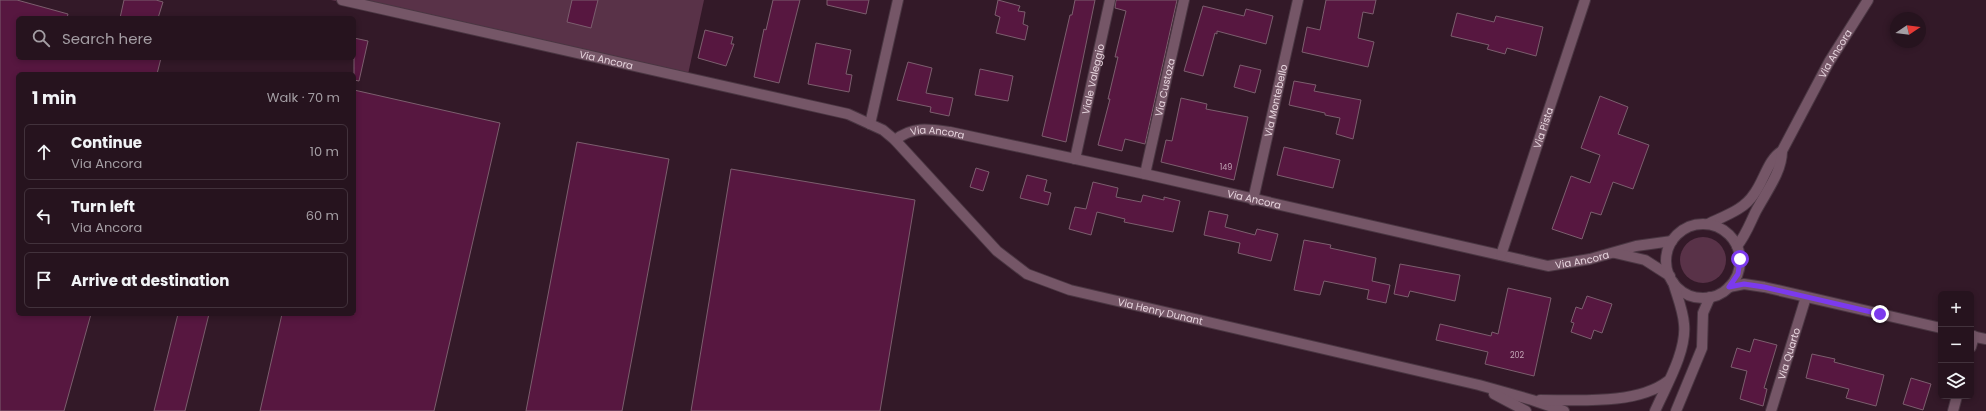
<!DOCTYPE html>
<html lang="en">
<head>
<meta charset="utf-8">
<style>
	body { margin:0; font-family:Poppins,sans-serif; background:#32202b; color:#f1f3f6 }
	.controls { position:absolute; right:12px; bottom:12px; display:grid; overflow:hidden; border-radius:6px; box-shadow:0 2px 6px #0003 }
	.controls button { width:36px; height:36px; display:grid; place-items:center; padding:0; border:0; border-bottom:1px solid #42323c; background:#26131e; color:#f1f3f6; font:20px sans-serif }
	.compass { position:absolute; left:1890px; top:12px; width:36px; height:36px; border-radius:50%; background:#26131e; box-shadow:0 2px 6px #0003; rotate:77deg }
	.stop { position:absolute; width:12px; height:12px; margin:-9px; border:3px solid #7c3aed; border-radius:50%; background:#fff }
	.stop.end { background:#7c3aed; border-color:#fff; box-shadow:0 1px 4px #0008 }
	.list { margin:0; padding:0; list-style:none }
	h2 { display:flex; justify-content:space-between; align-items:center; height:52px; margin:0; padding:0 16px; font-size:17px }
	h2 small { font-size:13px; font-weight:400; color:#a49ea4 }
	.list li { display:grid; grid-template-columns:26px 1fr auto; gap:12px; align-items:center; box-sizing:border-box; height:56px; margin:0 8px 8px; padding:0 8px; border:1px solid #42323c; border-radius:6px }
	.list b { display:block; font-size:15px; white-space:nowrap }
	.list p { margin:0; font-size:13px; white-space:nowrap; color:#a49ea4 }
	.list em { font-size:13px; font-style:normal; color:#a49ea4 }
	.icon { flex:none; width:22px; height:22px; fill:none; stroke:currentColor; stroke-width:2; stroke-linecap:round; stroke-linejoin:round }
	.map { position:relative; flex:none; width:1986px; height:411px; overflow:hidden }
	.search { position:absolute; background:#26131e; box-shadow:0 2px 6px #0003; left:16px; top:16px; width:340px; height:44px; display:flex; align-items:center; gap:10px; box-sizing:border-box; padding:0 14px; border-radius:6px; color:#a49ea4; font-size:15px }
	.panel { position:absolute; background:#26131e; box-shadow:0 2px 6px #0003; left:16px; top:72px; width:340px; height:244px; border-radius:6px }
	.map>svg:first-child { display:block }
</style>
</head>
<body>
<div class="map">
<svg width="1986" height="411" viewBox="0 0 1986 411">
	<rect width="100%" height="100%" fill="#331928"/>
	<g fill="#593248">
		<polygon points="331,0 704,0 687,79"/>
		<circle cx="1703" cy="260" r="23"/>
	</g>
	<g fill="#571740" stroke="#7c5e6e">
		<polygon points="0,0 17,0 68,14 67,18 18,18 18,58 161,58 157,74 18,74 18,314 91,314 64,411 0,411"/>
		<polygon points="124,0 156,0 163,2 158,18 120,18"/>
		<polygon points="572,0 598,0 591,28 567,22"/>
		<polygon points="773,0 800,0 779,83 754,77 764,29 766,30"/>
		<polygon points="827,0 869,0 866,14 827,5"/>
		<polygon points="998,0 1020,6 1018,11 1025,12 1023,24 1028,26 1025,40 996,33 1000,17 995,15"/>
		<polygon points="1075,0 1095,0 1066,142 1042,136 1070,15 1072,15"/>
		<polygon points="1116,0 1177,0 1145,144 1125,139 1122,151 1098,145 1110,99 1108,99 1118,57 1115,57 1126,11 1115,8"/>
		<polygon points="1326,0 1376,0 1373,14 1363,12 1358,38 1374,42 1368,67 1302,52 1307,27 1320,30"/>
		<polygon points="1203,6 1244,16 1246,9 1273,16 1266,44 1217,31 1217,34 1215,33 1203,76 1184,71"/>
		<polygon points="1457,13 1494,22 1496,16 1543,27 1536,56 1507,48 1505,54 1487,49 1489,45 1451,36"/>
		<polygon points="705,30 733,37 731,44 734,44 726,66 698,58"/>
		<polygon points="354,38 368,41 359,81 354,80"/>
		<polygon points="816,43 851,50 846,74 852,75 849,92 808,84"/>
		<polygon points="908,62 932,68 926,93 953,98 949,116 930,112 931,107 897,100"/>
		<polygon points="1240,65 1261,70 1255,93 1234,87"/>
		<polygon points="980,69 1013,76 1008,101 975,95"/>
		<polygon points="1294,81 1316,85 1314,91 1361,100 1353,139 1336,134 1340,118 1325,115 1325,113 1289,105"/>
		<polygon points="354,90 500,123 434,411 260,411 282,314 354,314"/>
		<polygon points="1600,96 1628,107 1618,134 1649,145 1633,189 1613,182 1601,215 1591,212 1582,239 1552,229 1571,176 1590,183 1600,155 1581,148"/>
		<polygon points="1181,98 1207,104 1206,109 1248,117 1234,180 1161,162 1166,140 1172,141"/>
		<polygon points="577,142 669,159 637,331 622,411 526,411"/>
		<polygon points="1284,147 1340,160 1333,188 1277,175"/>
		<polygon points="976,168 989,172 983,191 970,187"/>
		<polygon points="731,169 915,200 880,411 691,411"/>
		<polygon points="1027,175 1047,180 1044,191 1051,193 1048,205 1020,198"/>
		<polygon points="1093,182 1118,188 1116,197 1141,202 1143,195 1164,200 1164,197 1180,201 1173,232 1124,222 1125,219 1097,212 1091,235 1069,229 1075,207 1086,209"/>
		<polygon points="1209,211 1228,215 1225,227 1255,235 1257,229 1278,234 1271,261 1238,253 1240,243 1204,235"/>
		<polygon points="1304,240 1331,245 1330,248 1376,258 1372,281 1390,285 1386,303 1367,299 1369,290 1324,281 1320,295 1294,290"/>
		<polygon points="1400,264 1460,275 1455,301 1410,291 1408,297 1394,294"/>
		<polygon points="1508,288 1551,298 1534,376 1485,364 1488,352 1436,340 1440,324 1491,336 1492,332 1498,334"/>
		<polygon points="1587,296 1612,304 1602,333 1594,330 1591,339 1571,332 1574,323 1571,322 1576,307 1582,309"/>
		<polygon points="178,314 209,314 185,411 154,411"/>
		<polygon points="1754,339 1777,345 1764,388 1767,389 1763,406 1740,399 1747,371 1731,367 1737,348 1750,352"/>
		<polygon points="1812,354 1835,359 1834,362 1884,375 1876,406 1846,398 1849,389 1806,378"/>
		<polygon points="1911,378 1931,384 1923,410 1903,404"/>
	</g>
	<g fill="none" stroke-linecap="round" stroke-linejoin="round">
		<g stroke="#4a3642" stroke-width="12">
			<g id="street">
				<polyline points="870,124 898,0"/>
				<path id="s1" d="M895,140c18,-14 34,-11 55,-8l195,42 403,92 42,-7 46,-13 36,-5"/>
				<path id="s2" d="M1075,159l35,-159"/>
				<path id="s3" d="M1145,174l39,-174"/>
				<path id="s4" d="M1253,200l45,-200"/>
				<polyline points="1615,253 1645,260 1670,276"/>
				<path id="s5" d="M1501,255l84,-255"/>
				<polyline points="1729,287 1744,284 1764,287 1941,328"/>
				<polyline points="1971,336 1986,339"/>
				<polyline points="1971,347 1974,336"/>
				<path id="s6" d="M1771,411l35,-114"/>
				<polyline points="1953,411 1957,396"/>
			</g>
		</g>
		<g stroke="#4a3642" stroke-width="12">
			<g id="secondary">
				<path id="s7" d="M342,0l506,114 35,16 12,10 102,111 30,23 43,16 409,95 53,15 32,11"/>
				<path d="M1708,224c16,-8 36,-14 46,-30 10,-13 14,-35 28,-43"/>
				<circle cx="1703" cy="261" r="37"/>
				<path id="s8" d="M1737,246c9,-11 13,-23 19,-35 10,-19 26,-39 26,-60l47,-89 39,-62"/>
				<polyline points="1494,394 1526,411"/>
				<path d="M1540,400c38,0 97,5 128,-19"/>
				<path d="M1655,411c11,-25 32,-60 29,-87 -1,-14 -7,-28 -11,-42"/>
				<polyline points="1676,411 1702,348 1703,313 1710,297"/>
			</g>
		</g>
		<use href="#street" stroke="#755667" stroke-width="10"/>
		<use href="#secondary" stroke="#755667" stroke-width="10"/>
	</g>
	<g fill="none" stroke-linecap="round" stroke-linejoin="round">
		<polyline stroke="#7c3aed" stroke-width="5" points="1740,259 1738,274 1729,287 1744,284 1764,287 1880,314"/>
	</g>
	<g text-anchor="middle" stroke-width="3.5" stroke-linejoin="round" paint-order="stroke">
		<g font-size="8" fill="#c3a6b6">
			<text x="1226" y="170">149</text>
			<text x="1517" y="358">202</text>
		</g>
		<g font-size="10" fill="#e7d5de" stroke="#331928">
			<text dy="4" stroke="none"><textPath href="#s8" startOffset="217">Via Ancora</textPath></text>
			<text dy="4" stroke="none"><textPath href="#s7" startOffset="271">Via Ancora</textPath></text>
			<text dy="4" stroke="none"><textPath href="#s2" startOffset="82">Viale Valeggio</textPath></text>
			<text dy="4" stroke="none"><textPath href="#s3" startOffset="89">Via Custoza</textPath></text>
			<text dy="4" stroke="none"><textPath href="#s4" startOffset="102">Via Montebello</textPath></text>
			<text dy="4" stroke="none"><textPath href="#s5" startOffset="134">Via Pista</textPath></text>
			<text dy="4" stroke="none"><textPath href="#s1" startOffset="45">Via Ancora</textPath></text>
			<text dy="4" stroke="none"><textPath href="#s1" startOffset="369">Via Ancora</textPath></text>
			<text dy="4" stroke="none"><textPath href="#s1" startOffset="705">Via Ancora</textPath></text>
			<text dy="4" stroke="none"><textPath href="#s7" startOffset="900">Via Henry Dunant</textPath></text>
			<text dy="4" stroke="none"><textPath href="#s6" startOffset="60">Via Quarto</textPath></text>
		</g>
	</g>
</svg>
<div class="controls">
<button>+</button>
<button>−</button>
<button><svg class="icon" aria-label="layers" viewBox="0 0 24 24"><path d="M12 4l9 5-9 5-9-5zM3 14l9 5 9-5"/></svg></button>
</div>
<svg class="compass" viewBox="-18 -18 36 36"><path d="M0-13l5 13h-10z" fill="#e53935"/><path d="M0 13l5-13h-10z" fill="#a49ea4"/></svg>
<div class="stop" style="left:1740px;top:259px"></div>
<div class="stop end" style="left:1880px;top:314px"></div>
<div class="search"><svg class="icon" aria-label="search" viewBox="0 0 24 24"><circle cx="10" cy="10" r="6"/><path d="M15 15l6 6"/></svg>Search here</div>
<section class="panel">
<h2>1 min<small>Walk · 70 m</small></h2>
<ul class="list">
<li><svg class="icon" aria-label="ahead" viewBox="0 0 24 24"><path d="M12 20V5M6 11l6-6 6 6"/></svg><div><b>Continue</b><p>Via Ancora</p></div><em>10 m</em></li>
<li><svg class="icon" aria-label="left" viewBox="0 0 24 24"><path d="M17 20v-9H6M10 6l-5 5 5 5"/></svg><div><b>Turn left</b><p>Via Ancora</p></div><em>60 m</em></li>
<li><svg class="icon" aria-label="arrive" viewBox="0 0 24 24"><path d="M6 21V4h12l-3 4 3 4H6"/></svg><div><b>Arrive at destination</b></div></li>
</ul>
</section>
</div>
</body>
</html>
